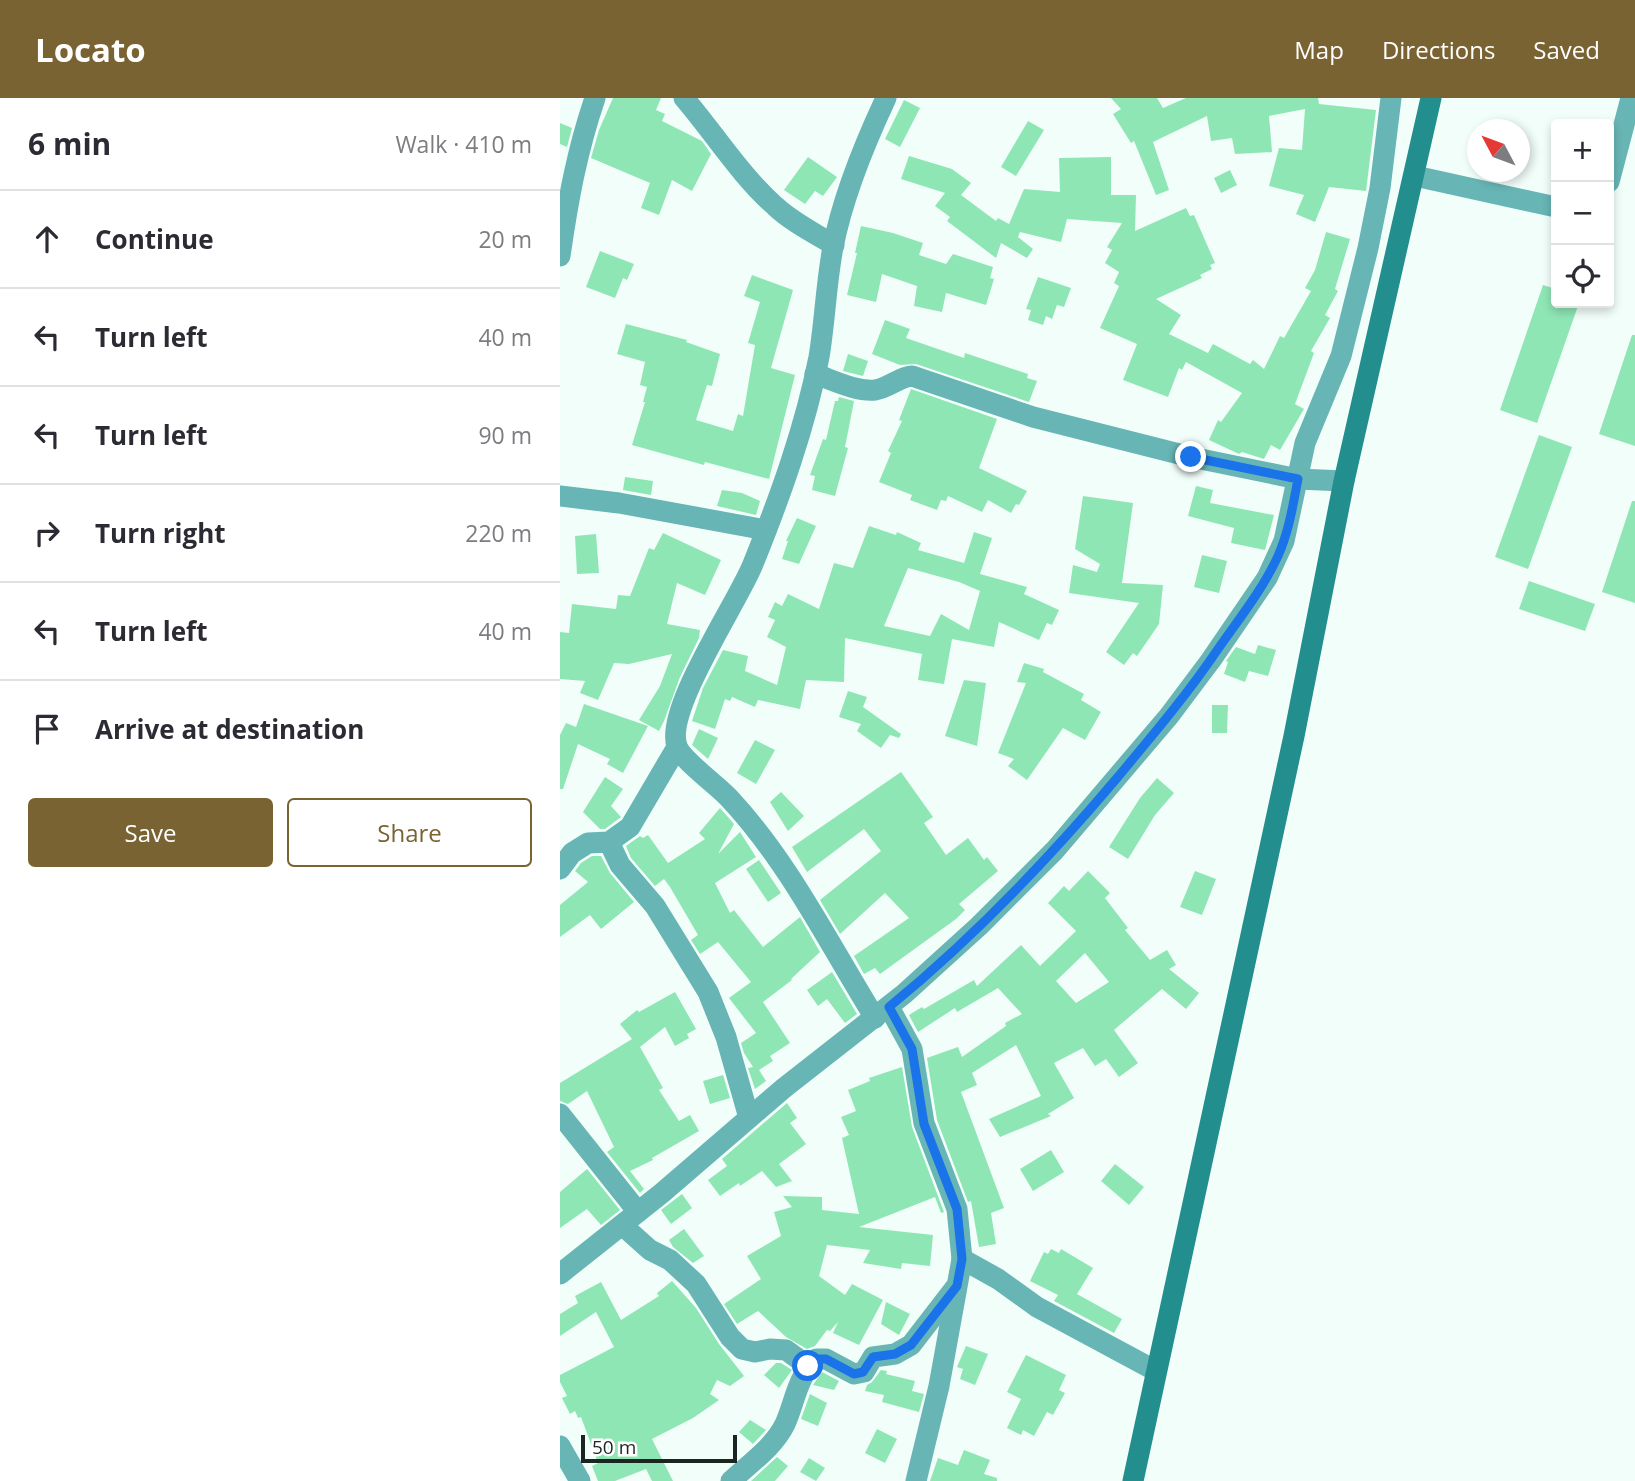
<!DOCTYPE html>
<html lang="en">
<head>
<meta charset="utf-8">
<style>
	body { margin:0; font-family:"Open Sans",sans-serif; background:#f7f7f7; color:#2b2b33 }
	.controls { position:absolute; right:21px; top:21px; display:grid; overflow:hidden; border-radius:7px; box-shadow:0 4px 10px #0003 }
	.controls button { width:63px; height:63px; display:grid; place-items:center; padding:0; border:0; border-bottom:2px solid #e1e1e2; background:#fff; color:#2b2b33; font:35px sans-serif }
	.compass { position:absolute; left:907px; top:21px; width:63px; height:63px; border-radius:50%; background:#fff; box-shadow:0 4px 10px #0003; rotate:311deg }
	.scale { position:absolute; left:21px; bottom:18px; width:156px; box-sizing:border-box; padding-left:7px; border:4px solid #1b2623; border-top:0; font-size:19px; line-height:24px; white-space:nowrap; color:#1b2623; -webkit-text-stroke:5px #fff; paint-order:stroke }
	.stop { position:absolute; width:21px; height:21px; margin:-16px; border:5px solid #1a73e8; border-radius:50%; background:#fff }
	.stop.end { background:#1a73e8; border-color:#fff; box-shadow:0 2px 7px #0008 }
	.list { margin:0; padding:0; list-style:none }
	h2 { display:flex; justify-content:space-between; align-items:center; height:91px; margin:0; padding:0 28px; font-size:30px }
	h2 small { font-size:23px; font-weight:400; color:#7c7c81 }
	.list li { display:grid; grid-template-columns:46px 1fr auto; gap:21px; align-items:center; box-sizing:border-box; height:98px; padding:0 28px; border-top:2px solid #e1e1e2 }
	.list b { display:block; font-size:26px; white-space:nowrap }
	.list em { font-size:23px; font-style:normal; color:#7c7c81 }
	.actions { display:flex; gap:14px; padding:21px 28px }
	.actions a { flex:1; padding:16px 0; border:2px solid #7a6333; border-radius:7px; text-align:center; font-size:24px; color:#7a6333 }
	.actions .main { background:#7a6333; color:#fff }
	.icon { flex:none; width:38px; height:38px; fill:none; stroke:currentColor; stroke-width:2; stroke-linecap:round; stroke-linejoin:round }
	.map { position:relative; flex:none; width:1075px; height:1383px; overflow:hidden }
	header { display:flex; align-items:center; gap:42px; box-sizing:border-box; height:98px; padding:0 35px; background:#7a6333; color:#fff }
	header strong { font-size:33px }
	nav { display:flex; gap:38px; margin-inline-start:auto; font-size:24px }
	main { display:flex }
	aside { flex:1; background:#fff }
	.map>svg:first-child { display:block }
</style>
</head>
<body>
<header>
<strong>Locato</strong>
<nav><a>Map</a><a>Directions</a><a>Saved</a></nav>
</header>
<main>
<aside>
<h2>6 min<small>Walk · 410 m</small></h2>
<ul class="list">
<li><svg class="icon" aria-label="ahead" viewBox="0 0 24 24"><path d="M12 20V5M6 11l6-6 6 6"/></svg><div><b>Continue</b></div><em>20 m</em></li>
<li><svg class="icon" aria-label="left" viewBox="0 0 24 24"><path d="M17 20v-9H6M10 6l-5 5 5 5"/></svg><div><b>Turn left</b></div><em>40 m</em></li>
<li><svg class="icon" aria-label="left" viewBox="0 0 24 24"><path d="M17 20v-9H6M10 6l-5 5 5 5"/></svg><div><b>Turn left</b></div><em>90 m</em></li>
<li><svg class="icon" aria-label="right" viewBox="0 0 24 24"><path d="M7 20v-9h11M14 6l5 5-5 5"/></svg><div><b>Turn right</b></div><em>220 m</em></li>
<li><svg class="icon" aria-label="left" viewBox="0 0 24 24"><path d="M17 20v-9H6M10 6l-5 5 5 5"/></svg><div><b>Turn left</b></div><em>40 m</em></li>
<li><svg class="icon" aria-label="arrive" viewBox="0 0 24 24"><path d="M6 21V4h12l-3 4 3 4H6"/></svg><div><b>Arrive at destination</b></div></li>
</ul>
<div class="actions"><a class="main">Save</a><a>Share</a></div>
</aside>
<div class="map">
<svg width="1075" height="1383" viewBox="0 0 1075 1383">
	<rect width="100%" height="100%" fill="#f2fefa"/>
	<g fill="#8fe6b5" fill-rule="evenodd">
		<polygon points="53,0 101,0 96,12 105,16 102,23 142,43 151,56 132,93 112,82 99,117 81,110 90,85 31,60 39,32"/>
		<polygon points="551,0 597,0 603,10 626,0 758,0 759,6 816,12 806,93 769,89 755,124 736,116 744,97 709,88 719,50 742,52 745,11 709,18 712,54 675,56 672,40 651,43 647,18 593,44 609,92 596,97 574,43 571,45 553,16 561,11"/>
		<polygon points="344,2 360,10 340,49 325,41"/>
		<polygon points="468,23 484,32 456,78 441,69"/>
		<polygon points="0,25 12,30 7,49 0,46"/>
		<polygon points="349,58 392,71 411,85 401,97 436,123 438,120 449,126 464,91 500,94 499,60 551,59 551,97 576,97 575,133 626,110 630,118 634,117 655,165 650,167 652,171 640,177 642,180 596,201 621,217 609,236 648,255 653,246 690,266 693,262 704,271 720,238 724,240 751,193 745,190 755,172 766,134 790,141 775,191 778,193 765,217 770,220 751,253 754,255 735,306 744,311 720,352 711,347 704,361 682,354 679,356 649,342 658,322 661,324 682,295 626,264 622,272 619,270 608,299 563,282 577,246 540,230 559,188 554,185 559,174 545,165 552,152 547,149 562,125 507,121 501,144 460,134 458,139 473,151 467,160 441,145 436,160 387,123 390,119 375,108 385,95 341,81"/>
		<polygon points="248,59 277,79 263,98 255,93 245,106 224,92"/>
		<polygon points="670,72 677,87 661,95 654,80"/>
		<polygon points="301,128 333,135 363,145 359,157 386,166 393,156 433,169 430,180 434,181 426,207 386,195 382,214 354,208 357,188 322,176 316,204 287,197 297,155 295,155"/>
		<polygon points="40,153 74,166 67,182 63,180 55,200 26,189"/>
		<polygon points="192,177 233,192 211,270 235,277 209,381 145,364 144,367 72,347 85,304 83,304 87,289 80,287 85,264 57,256 66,226 127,242 126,244 160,256 152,288 147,287 136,322 173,333 178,316 183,318 195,247 188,245 200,204 184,198"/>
		<polygon points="478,179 511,190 504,209 497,207 492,221 486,218 483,227 468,222 471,212 466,211"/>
		<polygon points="983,187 996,191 996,205 1019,205 977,325 940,312"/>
		<polygon points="325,222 350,231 346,240 404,260 405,255 468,276 467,280 477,283 469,304 356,266 340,267 312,256"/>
		<polygon points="1072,237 1075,237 1075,348 1039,336"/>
		<polygon points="288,256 308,263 303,278 283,273"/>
		<polygon points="351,291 437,321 419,370 467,393 459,407 456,406 451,415 428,402 422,414 388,398 386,403 381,402 377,412 350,402 352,397 319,384 331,355 328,353 342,323 339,322"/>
		<polygon points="279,299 294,303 285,349 288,350 275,398 252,392 255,378 250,377 263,341 266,342 275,303 278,303"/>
		<polygon points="979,337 1012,349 968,471 935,459"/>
		<polygon points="65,379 93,383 91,397 63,392"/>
		<polygon points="636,388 653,392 650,405 714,417 705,452 671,445 674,430 628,418"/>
		<polygon points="162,392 182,395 200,403 196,417 157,408"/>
		<polygon points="523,398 573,405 562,485 603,487 599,526 577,558 573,555 564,567 546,554 579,505 509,495 513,467 537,474 540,466 515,451"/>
		<polygon points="1072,403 1075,403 1075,505 1042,494"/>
		<polygon points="237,420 256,428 239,466 222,461 228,443 226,443"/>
		<path d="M309,428l27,9 1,-3 24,11 -3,7 46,13 10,-31 18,6 -12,36 47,13 -3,7 35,16 -7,15 -5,-2 -8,17 -40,-18 -5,25 -42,-8 -8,45 -26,-4 4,-26 -77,-16 -1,44 -38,-2 -6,29 -42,-9 -3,7 -23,-10 -2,4 -5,-2 -10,30 -23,-8 11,-33 20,-38 25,6 -3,15 32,14 9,-38 -19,-10 8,-17 -7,-3 7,-15 7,4 6,-12 31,15 15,-46 19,5zM348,470l51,14 21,9 -11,39 -28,-16 -11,22 -46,-10z"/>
		<polygon points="103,435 161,462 145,497 117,485 107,526 140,532 139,540 120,579 104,623 99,633 79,622 100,588 112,556 69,566 54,565 38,602 20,595 25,583 0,581 0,534 9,535 12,506 56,511 58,497 70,498 89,450 94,452"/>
		<polygon points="36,436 39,475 17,476 15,438"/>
		<polygon points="642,457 667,463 659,495 634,489"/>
		<polygon points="969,483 1035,506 1025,533 959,511"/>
		<polygon points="698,547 716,552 708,578 689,573 685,584 664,576 668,564 666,563 676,549 695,556"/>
		<polygon points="464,565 484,571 483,574 524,596 521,602 541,614 525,642 503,630 467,682 448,668 454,661 438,655 466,585 457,584"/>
		<polygon points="404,582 426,585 417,648 385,638"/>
		<polygon points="288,593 307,599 303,609 341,636 339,640 330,637 321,650 297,633 301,626 279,619"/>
		<polygon points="24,606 88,628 63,675 47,666 50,661 18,646 3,691 0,691 0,637 6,625 16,629"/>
		<polygon points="652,607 668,607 667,635 652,635"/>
		<polygon points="139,631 158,640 148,661 132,647"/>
		<polygon points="195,642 215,652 196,686 177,675"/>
		<polygon points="341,674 373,719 364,725 386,757 408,740 424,762 427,759 438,773 399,806 405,812 396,821 320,876 315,870 304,876 294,858 349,820 325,795 280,836 260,802 321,753 304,731 247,774 232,749"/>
		<polygon points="45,679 63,691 51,708 61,719 45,731 40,731 23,714"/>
		<polygon points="597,680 614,695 595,717 568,761 549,749 580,700"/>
		<polygon points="221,694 244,718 228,733 210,704"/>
		<polygon points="160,710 174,726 158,756 180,734 196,759 155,785 170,815 174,812 203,849 240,819 260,854 231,881 232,882 203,904 230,945 210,958 213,963 199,972 206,983 195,991 188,970 193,969 184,955 181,945 196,935 169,900 191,884 158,844 140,856 131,842 138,837 110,789 104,781 95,788 71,760 66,748 80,738 83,740 88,737 108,765 145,741 139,735"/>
		<polygon points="32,758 41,758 50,775 74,804 41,831 30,817 0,839 0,807 28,784 15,773 21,765"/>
		<polygon points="199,762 221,795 208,804 186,771"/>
		<path d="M528,773l22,22 -5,5 23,30 -3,2 25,30 17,-10 9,15 -7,4 30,24 -13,16 -24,-20 -48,41 24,33 -19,14 -13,-18 -11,7 -12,-18 -29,15 20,35 -26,16 3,2 -51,21 -11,-18 52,-23 -25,-51 -44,28 5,12 -16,7 43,116 -13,5 5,31 -17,3 -8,-46 -3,1 -31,-82 -10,-62 31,-11 4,10 44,-31 -1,-3 17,-9 -24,-26 -41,24 -2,-4 -37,24 -9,-17 13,-8 2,2 50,-29 3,6 44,-41 19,21 36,-35 -28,-28 16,-17 5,5zM525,855l24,29 -33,21 -20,-22z"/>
		<polygon points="635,773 656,781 642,817 620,809"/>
		<polygon points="272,874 297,916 285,925 267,901 258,908 247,892"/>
		<polygon points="115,894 136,931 127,936 129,940 115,948 105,929 80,949 103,990 99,992 119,1023 130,1017 139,1033 92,1060 93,1062 70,1073 84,1091 80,1095 47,1054 54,1049 27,993 8,1006 0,1003 0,985 72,941 60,926 77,912 79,914"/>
		<polygon points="342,969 352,1029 384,1114 381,1115 375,1099 299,1129 373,1137 370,1168 342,1165 341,1171 303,1165 310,1152 267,1147 259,1178 285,1197 292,1186 323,1202 299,1247 273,1235 278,1224 270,1233 267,1232 255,1248 247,1251 226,1239 198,1213 177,1226 164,1206 201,1181 187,1158 221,1138 214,1114 232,1109 223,1098 262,1099 262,1112 299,1116 282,1040 289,1037 281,1019 296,1013 288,992 310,983 309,980"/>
		<polygon points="163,977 170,1000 150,1006 143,983"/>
		<polygon points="227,1005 237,1020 230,1025 246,1046 219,1066 232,1083 216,1089 202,1073 180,1088 179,1085 160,1098 148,1082 167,1068 162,1061"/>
		<polygon points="491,1052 504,1074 473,1093 460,1071"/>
		<polygon points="555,1066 584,1089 569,1107 541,1083"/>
		<polygon points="27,1071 60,1112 41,1127 27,1111 0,1130 0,1094"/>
		<polygon points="122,1096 132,1110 111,1126 101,1112"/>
		<polygon points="124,1131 144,1158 133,1165 113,1149 109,1142"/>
		<polygon points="491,1151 499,1155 501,1151 533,1170 517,1196 562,1221 554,1235 494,1203 498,1197 470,1183 484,1154 488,1156"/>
		<polygon points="112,1183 136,1210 159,1246 184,1278 170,1288 157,1282 150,1296 159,1302 133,1320 92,1341 113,1383 92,1383 86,1371 55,1383 38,1383 32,1368 38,1365 21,1319 18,1320 15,1313 10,1316 2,1300 7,1298 0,1284 0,1277 54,1249 36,1214 0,1238 0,1216 18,1205 15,1198 41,1184 61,1222 99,1198 97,1195"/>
		<polygon points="326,1204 350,1216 339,1237 321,1226"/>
		<polygon points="406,1248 428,1256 415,1287 400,1281 403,1271 397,1269"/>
		<polygon points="466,1257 506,1277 499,1292 505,1295 493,1317 487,1314 474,1338 463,1332 461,1337 447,1330 461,1301 447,1294"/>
		<polygon points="216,1265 221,1265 232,1272 219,1290 204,1277"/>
		<polygon points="321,1272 327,1273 326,1276 355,1283 352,1293 364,1296 359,1314 322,1304 324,1297 305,1293 307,1287 312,1284"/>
		<polygon points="262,1274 279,1283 274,1292 253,1287"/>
		<polygon points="250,1296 267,1305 258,1328 241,1321"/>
		<polygon points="190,1322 206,1332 193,1346 179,1334"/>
		<polygon points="317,1331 337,1341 325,1365 305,1355"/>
		<polygon points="404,1352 430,1362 424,1376 437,1380 437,1383 370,1383 378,1360 398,1367"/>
		<polygon points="217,1359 228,1368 215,1383 191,1383"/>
		<polygon points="249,1360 265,1370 256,1383 240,1374"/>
	</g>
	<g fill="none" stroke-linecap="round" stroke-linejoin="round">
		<g stroke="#68b5b5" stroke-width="21">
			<path d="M124,0c30,35 56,77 91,108 17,16 39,27 59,39"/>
			<polyline points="855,78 996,109"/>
			<polyline points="1049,84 1071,0"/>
			<path d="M0,158c8,-56 17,-105 35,-158"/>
			<path d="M255,276c18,6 41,18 60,16 14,-2 24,-13 37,-14l121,41 158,40 107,22 46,2"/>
			<polyline points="0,398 59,405 206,432"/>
			<polyline points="49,744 60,767 95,808 148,894 166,939 189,1020"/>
			<polyline points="0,771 12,755 28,745 49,744 70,729 117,649"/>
			<polyline points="329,909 352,951 364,1025 397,1111 402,1161 379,1288 356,1383"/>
			<path d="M315,920c-46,-74 -86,-156 -146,-220 -11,-12 -48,-39 -52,-52 -13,-36 61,-144 76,-182 27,-67 52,-136 66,-207 6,-36 7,-73 14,-110 10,-51 31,-102 53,-149"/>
			<polyline points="0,1016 78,1114"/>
			<polyline points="62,1127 90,1152 110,1162 136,1186 170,1239 182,1251 195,1254 210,1251 226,1252 248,1268"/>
			<polyline points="402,1161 438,1181 477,1209 596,1273"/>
			<polyline points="0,1176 102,1095 224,990 344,896 419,828 495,752 609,618 651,562 707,480 724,443 745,345 781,258 808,150 820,90 831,0"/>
			<polyline points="0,1348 20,1383"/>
			<path d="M171,1383c18,-17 43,-34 54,-57 10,-22 12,-47 31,-65h10l28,15 10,-2 9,-15 22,-3 16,-9 44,-57"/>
		</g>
		<polyline stroke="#228e8e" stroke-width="21" points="573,1383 734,638 784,383 871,0"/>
	</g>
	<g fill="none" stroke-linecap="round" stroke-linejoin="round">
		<path stroke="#1a73e8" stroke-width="9" d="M248,1268l8,-7h10l28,15 9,-2 10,-15 22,-3 16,-9 46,-59 5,-27 -5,-50 -33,-85 -12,-75 -23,-42c83,-68 158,-146 228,-229 35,-42 70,-83 101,-129 21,-30 45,-60 60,-93 11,-25 15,-51 20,-77l-107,-22"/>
	</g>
</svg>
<div class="controls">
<button>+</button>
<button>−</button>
<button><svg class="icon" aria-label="locate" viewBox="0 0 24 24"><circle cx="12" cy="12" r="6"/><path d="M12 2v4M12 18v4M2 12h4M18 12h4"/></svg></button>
</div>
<svg class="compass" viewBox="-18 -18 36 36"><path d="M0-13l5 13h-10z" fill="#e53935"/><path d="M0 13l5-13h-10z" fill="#7c7c81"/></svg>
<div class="scale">50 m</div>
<div class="stop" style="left:248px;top:1268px"></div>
<div class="stop end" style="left:631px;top:359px"></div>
</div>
</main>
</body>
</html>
